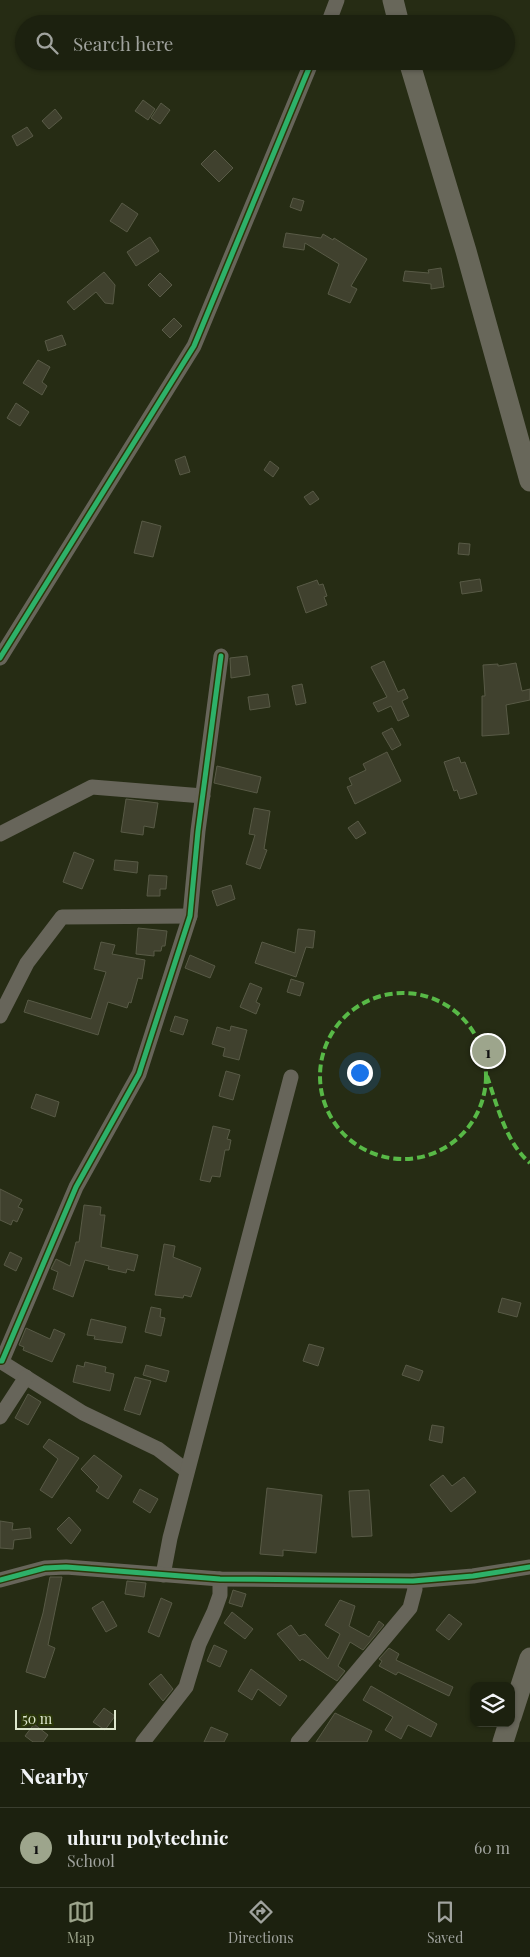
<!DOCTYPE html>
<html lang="en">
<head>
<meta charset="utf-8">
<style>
	body { margin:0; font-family:"Playfair Display",serif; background:#292e1d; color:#f1f3f6 }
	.controls { position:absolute; right:15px; bottom:15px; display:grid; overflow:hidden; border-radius:10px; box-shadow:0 1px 4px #0004 }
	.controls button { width:45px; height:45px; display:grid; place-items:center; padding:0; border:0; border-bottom:1px solid #3a3e2f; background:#1c210f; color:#f1f3f6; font:25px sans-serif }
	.scale { position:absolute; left:15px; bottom:12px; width:101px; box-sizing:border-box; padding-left:5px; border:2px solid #dde6cd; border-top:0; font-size:14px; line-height:18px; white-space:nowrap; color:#dde6cd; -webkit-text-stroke:4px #2b3709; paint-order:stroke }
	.you { position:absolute; left:359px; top:1072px; width:18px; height:18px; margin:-12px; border:4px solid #fff; border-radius:50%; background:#1a73e8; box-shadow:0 0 0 8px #1a73e833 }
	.badge { display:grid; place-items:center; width:32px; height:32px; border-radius:50%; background:#9da58c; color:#111; font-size:16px; font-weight:700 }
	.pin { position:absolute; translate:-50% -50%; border:2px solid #fff; box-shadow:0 1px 5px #0006 }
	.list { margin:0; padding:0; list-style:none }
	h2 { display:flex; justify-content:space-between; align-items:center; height:65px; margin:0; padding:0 20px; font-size:21px }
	h2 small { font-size:16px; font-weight:400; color:#a0a39e }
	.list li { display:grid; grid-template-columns:32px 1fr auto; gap:15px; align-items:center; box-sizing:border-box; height:80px; padding:0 20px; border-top:1px solid #3a3e2f }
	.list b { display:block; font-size:19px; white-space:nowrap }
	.list p { margin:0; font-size:16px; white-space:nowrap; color:#a0a39e }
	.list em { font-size:16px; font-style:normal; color:#a0a39e }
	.icon { flex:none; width:28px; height:28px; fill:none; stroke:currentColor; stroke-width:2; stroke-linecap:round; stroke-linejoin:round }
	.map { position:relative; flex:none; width:530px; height:1742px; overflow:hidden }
	.search { position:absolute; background:#1c210f; box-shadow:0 1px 4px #0004; left:15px; right:15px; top:15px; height:55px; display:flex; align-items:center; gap:12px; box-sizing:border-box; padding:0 18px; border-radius:28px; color:#a0a39e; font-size:19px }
	.sheet { height:145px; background:#1c210f }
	nav { display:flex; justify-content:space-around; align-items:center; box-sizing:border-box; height:70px; border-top:1px solid #3a3e2f; background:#1c210f; font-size:14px; color:#a0a39e }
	nav a { display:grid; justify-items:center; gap:2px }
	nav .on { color:#9da58c }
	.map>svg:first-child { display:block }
</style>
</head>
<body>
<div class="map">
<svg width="530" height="1742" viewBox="0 0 530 1742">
	<rect width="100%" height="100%" fill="#262c14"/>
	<g fill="#40412e" stroke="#585a46">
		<polygon points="143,100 155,109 148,120 135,111"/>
		<polygon points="161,103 170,110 160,124 151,118"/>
		<polygon points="55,109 62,118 49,129 42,121"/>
		<polygon points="27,127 33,136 17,146 12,136"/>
		<polygon points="215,150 233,168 219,182 201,164"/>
		<polygon points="293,198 304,201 301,211 290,207"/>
		<polygon points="122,203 138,214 127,232 110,221"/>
		<polygon points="286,233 321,238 323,234 333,240 334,238 367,259 351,286 357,289 350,303 328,294 339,264 305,243 304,250 283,247"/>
		<polygon points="150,237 159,251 136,266 127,252"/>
		<polygon points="441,268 444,287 431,289 431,284 403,281 405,271 429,273 428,270"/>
		<polygon points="104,272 115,285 113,304 105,303 96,292 74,310 67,302"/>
		<polygon points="160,273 172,285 160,297 148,285"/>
		<polygon points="174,318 182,326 170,338 162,330"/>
		<polygon points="62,335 66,345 48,351 45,341"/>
		<polygon points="38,360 50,367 42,382 47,386 42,395 23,383"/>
		<polygon points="16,403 29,412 20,426 7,418"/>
		<polygon points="185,456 190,472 180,475 175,460"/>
		<polygon points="270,461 279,468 273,477 264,470"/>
		<polygon points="313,491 319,499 310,505 304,497"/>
		<polygon points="142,521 161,526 153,557 134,553"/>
		<polygon points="459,543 470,544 469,555 458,554"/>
		<polygon points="480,579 482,591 462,594 460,582"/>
		<polygon points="317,580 319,585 323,584 327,596 324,597 327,605 306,613 297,587"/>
		<polygon points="247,656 250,675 231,678 230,658"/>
		<polygon points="384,661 398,692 404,689 408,698 402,701 409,716 398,721 391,706 378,712 373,703 387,697 371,667"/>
		<polygon points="516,663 522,691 530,689 530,700 506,705 509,734 482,736 482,696 485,696 483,665 498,664 498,666"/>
		<polygon points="302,684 306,703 296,705 292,686"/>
		<polygon points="268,694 270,707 250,710 248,697"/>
		<polygon points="392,728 401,745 392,750 382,733"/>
		<polygon points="387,752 401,781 355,804 347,787 352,785 349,778 366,770 363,764"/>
		<polygon points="459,757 461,763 465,762 477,794 460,799 457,790 454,791 444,762"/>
		<polygon points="217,766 261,777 257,793 214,783"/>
		<polygon points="126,799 158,803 154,828 144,826 143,835 121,832"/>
		<polygon points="254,808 270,811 264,849 267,850 260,869 246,864 255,835 249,834"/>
		<polygon points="358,821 366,833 356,839 348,828"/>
		<polygon points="74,852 94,860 82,889 63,882"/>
		<polygon points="115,860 138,862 137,873 114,870"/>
		<polygon points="149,875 167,876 166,889 160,889 160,896 147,896"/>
		<polygon points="231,885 235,899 217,906 212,891"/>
		<polygon points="138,928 167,931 165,946 162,946 161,951 154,951 154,956 136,954"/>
		<polygon points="298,929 315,931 313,948 306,947 296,977 255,963 262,942 295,953"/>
		<polygon points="101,942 115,945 112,954 145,960 142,979 138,978 131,1003 129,1002 127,1008 108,1002 98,1035 24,1012 28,1000 91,1019 106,972 94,969"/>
		<polygon points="190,955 215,966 210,978 185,968"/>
		<polygon points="291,979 304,983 300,996 287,992"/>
		<polygon points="250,983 262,988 256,1002 260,1004 256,1014 240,1007"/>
		<polygon points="175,1016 188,1020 183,1035 170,1031"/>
		<polygon points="231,1026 247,1030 239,1060 223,1056 225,1048 212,1044 217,1027 230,1031"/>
		<polygon points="226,1071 240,1075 233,1100 219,1096"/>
		<polygon points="36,1094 59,1102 55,1117 31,1108"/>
		<polygon points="213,1126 230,1130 227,1139 231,1140 229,1150 225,1150 220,1177 212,1176 210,1182 200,1180"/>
		<polygon points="0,1189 22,1200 18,1207 23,1209 17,1222 13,1220 11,1225 0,1220"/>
		<polygon points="84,1205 101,1207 100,1215 105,1215 101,1247 138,1255 134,1271 127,1269 126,1273 108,1269 109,1266 85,1260 73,1297 53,1289 58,1272 51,1269 56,1259 70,1266 76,1242 79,1242"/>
		<polygon points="164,1244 175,1246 173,1257 201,1268 191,1297 184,1295 183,1298 155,1295"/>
		<polygon points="10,1252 22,1258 16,1271 4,1265"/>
		<polygon points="502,1298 521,1303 517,1317 498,1312"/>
		<polygon points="151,1307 161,1309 160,1317 165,1318 161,1336 145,1332"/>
		<polygon points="91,1319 126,1327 122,1343 94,1339 95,1336 87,1335"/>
		<polygon points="26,1328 50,1339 54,1329 65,1334 52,1362 23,1350 24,1347 19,1345"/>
		<polygon points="309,1344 324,1348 318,1366 303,1361"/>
		<polygon points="85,1362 106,1367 105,1372 114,1374 110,1391 73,1382 77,1365 84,1367"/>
		<polygon points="146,1365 169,1371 166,1382 143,1375"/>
		<polygon points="406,1365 423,1371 419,1381 402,1375"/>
		<polygon points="135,1377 151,1381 140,1415 124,1410"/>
		<polygon points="28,1394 41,1402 28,1425 15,1418"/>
		<polygon points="432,1425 444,1427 442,1443 429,1440"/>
		<polygon points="49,1439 79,1458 52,1498 40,1490 58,1459 43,1447"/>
		<polygon points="94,1455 122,1476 108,1499 96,1491 99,1487 81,1469"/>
		<polygon points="443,1475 452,1486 464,1477 476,1492 451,1512 430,1485"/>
		<polygon points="267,1488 322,1495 316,1553 283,1550 283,1556 260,1554"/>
		<polygon points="140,1489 158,1499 150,1513 133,1502"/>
		<polygon points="369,1490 372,1536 352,1537 349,1491"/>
		<polygon points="69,1517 81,1530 71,1544 57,1529"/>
		<polygon points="0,1521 13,1523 12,1530 30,1528 31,1538 14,1540 13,1549 0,1548"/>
		<polygon points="50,1577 62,1577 48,1645 55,1648 45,1678 26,1672 43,1613"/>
		<polygon points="127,1581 146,1583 144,1597 125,1594"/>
		<polygon points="233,1590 246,1594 242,1607 229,1603"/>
		<polygon points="161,1598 172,1603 159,1637 148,1632"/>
		<polygon points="340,1600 355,1606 349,1626 369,1637 379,1621 384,1625 363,1650 350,1642 338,1666 345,1671 337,1681 302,1659 300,1661 277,1634 291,1625 299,1636 305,1634 328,1659 340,1634 325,1625"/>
		<polygon points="103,1601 117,1626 106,1632 92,1608"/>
		<polygon points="232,1612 253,1629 245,1639 224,1623"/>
		<polygon points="449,1614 462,1624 449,1640 436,1630"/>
		<polygon points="214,1645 227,1651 220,1667 207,1661"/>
		<polygon points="389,1648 399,1654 396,1660 453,1687 449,1696 398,1672 396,1675 379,1666 382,1661 379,1659"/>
		<polygon points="251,1669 287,1696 280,1706 258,1689 252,1700 238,1691"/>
		<polygon points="161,1674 173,1689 163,1701 149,1684"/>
		<polygon points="371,1686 437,1724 431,1737 408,1725 401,1739 385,1730 393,1717 363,1700"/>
		<polygon points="104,1708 115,1716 105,1730 93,1722"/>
		<polygon points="335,1713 372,1731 367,1742 316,1742"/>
		<polygon points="34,1724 48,1735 43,1742 33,1742 25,1736"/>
		<polygon points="211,1727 228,1734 224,1742 204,1742"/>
	</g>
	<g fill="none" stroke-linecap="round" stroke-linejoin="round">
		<g stroke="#67655a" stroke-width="15">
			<polyline points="328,24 337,0"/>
			<polyline points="0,658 194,346 312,61"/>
			<polyline points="0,834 92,787 203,796"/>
			<polyline points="0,1016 27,963 62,917 190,916"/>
			<polyline points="0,1361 83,1413 158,1449 187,1471"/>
			<polyline points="2,1361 76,1187 139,1074 190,916 198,831 221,656"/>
			<polyline points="0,1417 26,1377"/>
			<polyline points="163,1575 170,1538 291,1077"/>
			<polyline points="0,1580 45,1568 66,1567 220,1579 413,1581 473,1576 530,1567"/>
			<polyline points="143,1742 186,1687 199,1644 214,1612 220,1595 220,1579"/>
			<polyline points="298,1742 410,1608 415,1589 413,1581"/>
		</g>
		<g stroke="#68675a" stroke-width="21">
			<polyline points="393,0 399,24"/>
			<polyline points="409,61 466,251 530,481"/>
			<polyline points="511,1717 530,1658"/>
			<polyline points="503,1742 509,1723"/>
		</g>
		<g stroke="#58b947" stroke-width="4" stroke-dasharray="8 4" stroke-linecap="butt">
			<circle cx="403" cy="1076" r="83"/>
			<path d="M487,1076c10,29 19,67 43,87"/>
		</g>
		<g stroke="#2b3709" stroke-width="8">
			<g id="cycleway">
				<polyline points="0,658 194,346 312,61"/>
				<polyline points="0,1361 2,1361 76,1187 139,1074 190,916 198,831 221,656"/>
				<polyline points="0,1580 45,1568 66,1567 220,1579 413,1581 473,1576 530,1567"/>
			</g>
		</g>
		<use href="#cycleway" stroke="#2db169" stroke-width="5"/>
	</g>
</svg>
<div class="controls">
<button><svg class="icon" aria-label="layers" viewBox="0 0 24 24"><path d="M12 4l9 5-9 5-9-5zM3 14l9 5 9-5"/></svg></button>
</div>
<div class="scale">50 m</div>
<div class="you"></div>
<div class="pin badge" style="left:488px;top:1051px">1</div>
<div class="search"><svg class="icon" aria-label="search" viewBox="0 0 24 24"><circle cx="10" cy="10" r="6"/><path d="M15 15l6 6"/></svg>Search here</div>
</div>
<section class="sheet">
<h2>Nearby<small></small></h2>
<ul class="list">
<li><span class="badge">1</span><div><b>uhuru polytechnic</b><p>School</p></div><em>60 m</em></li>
</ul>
</section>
<nav>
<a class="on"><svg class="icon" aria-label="map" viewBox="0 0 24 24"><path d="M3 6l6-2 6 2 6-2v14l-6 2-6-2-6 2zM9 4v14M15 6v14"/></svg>Map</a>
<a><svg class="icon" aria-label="directions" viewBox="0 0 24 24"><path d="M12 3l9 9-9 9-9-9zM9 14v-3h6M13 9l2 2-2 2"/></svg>Directions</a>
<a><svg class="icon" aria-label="saved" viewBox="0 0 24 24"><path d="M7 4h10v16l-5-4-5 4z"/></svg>Saved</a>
</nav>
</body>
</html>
